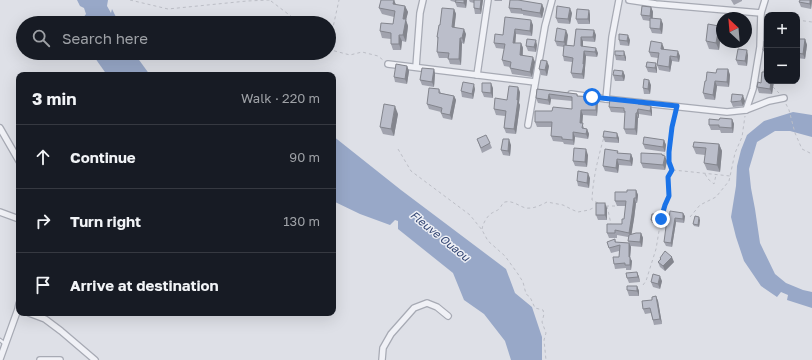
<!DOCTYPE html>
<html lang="en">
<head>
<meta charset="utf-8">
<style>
	body { margin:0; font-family:"Golos Text",sans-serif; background:#20242c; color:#f1f3f6 }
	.controls { position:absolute; right:12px; top:12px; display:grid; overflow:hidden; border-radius:8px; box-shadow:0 4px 16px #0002 }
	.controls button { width:36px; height:36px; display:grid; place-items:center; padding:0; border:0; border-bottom:1px solid #363941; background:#171b24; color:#f1f3f6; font:20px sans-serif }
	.compass { position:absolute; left:716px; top:12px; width:36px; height:36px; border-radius:50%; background:#171b24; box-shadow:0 4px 16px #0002; rotate:334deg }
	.stop { position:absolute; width:12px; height:12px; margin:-9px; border:3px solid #1a73e8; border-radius:50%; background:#fff }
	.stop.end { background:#1a73e8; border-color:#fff; box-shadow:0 1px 4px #0008 }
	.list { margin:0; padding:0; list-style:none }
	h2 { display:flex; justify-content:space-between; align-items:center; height:52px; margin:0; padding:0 16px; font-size:17px }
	h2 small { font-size:13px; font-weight:400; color:#9ea1a6 }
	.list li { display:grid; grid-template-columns:26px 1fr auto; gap:12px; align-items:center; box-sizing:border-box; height:64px; padding:0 16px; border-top:1px solid #363941 }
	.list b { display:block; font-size:15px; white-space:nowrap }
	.list em { font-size:13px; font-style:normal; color:#9ea1a6 }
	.icon { flex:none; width:22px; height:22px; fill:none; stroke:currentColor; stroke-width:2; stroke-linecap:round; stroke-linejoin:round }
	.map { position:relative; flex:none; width:812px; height:360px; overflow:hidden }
	.search { position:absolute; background:#171b24; box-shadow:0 4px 16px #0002; left:16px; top:16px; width:320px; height:44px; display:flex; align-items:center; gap:10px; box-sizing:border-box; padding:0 14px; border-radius:22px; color:#9ea1a6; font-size:15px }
	.panel { position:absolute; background:#171b24; box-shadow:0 4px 16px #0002; left:16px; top:72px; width:320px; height:244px; border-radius:8px }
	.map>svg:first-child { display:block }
</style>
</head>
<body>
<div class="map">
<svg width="812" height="360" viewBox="0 0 812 360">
	<rect width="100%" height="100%" fill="#dee0e7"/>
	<g fill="#98a8c8">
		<polygon points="77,0 108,0 107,6 111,13 112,9 119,23 85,23 83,18 86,14 84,8 80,6"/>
		<polygon points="94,53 134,53 150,75 107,75 95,58"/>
		<polygon points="793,112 812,115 812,137 790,131 775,131 757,142 749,169 751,188 755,209 760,243 775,274 786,283 803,290 812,292 812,308 787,300 788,295 781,292 777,297 761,286 744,261 736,237 731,217 736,186 737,166 741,150 747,135 764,121"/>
		<polygon points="333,136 401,190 506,269 515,293 532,307 542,337 542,360 511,360 505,341 484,314 464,300 453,273 398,229 398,221 395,220 390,225 360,214 333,201"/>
	</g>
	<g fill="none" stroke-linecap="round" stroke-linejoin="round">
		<g stroke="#a7aab4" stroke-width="4.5">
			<polyline id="service" points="0,340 5,344"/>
		</g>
		<g stroke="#a7aab4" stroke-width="8">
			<g id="minor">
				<polyline points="629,0 656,4 761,13"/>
				<polyline points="388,64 535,82"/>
				<polyline points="416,67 420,13 423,0"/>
				<polyline points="477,75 488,0"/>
				<polyline points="571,94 606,99 727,112 746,110 769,101 784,98"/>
				<polyline points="606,99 612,37 619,0"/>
				<polyline points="746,110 753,89 760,47 761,13 765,0"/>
				<polyline points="528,125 545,26 552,0"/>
				<polyline points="0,128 19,161"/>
				<polyline points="0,212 19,219"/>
				<polyline points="29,313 45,319 61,331 95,360"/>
				<polyline points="0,359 18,309 19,304"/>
				<polyline points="40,360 60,360"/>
				<polyline points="382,360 383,348 391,334 414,308 427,303 437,307 448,316"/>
			</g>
		</g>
		<g stroke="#bcbec6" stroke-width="1" stroke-dasharray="3 3" stroke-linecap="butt">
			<polyline points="130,0 168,9 247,1 270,0"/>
			<polyline points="271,1 292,17 298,23"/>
			<polyline points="797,20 812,22"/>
			<polyline points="329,48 331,50 350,55 362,52 378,56 383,60"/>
			<polyline points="331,49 332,32 339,0"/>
			<polyline points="773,87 779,93"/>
			<polyline points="786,104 789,110 795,133 802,149 812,154"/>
			<path d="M676,112c-3,14 -8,36 -7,49 0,3 2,7 3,9l11,1 47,5"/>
			<polyline points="398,149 411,171 470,215 482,230 488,241 505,256 518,274 523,282 526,294 530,297 535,308 543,310 544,314 542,322 546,333 544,340 546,360"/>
			<polyline points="662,155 669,152"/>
			<polyline points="705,174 708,179 714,184 716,175"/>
			<path d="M598,203l-6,-3c1,-22 6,-42 12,-63"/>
			<polyline points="606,206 616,206"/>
			<polyline points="607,206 611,224"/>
			<polyline points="690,217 700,205 716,197 729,181 735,153 742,137 745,116"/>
			<path d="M482,229c1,-6 6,-15 12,-17 3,-2 3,-1 5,-3 3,-3 3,-6 6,-7 8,-2 15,5 21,6 8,1 15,-3 21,-6l16,3 10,5 5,2 11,-2 6,-3"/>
			<polyline points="643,285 646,281 656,249 661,219 665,205 669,196 668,177 672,171"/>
		</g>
		<use href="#service" stroke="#f0f1f6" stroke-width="2.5"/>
		<use href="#minor" stroke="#f0f1f6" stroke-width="5.5"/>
	</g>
	<g fill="#a1a3ae">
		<polygon points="381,0 394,0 396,5 405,6 408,12 406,20 408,26 406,42 402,41 401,50 393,50 391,44 391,39 382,38 380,31 393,24 394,17 382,14 379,8"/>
		<polygon points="450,0 467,0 466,8 457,7 455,2 451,1"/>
		<polygon points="469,0 483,0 481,14 475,14 474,8 474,3 470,2"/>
		<polygon points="494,0 502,0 502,1 495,1"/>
		<polygon points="731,0 742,0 742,1 734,5"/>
		<polygon points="812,0 811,9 801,7 799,2"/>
		<polygon points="542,4 544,9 542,18 523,15 523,14 511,13 509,8"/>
		<polygon points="651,7 653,12 653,19 663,24 662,34 652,33 650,28 650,21 643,20 641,15"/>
		<polygon points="454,9 456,14 454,27 466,34 464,44 462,43 461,65 450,64 448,58 439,58 437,52 438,40 437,37 440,25"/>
		<polygon points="589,10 590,15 590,24 578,24 576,19"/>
		<polygon points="572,13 570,24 558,23 556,18"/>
		<polygon points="505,17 533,25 532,36 516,34 515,43 521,43 523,48 523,55 535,62 532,77 512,74 510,68 510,67 504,66 502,60 505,49 496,48 494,43 503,35"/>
		<polygon points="719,26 721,33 719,50 709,49 706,41"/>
		<polygon points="576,29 596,35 595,42 583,41 583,47 598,53 597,57 586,56 585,68 585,69 584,79 573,78 571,73 572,62 564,61 563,56 564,47 557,46 555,41 568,35 567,45 574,46"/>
		<polygon points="797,39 805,39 807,45 805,59 797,58"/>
		<polygon points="619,40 630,40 629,46 620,45"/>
		<polygon points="767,42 767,81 774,81 772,94 759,93 757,87 761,83 764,72 766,56 765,55 763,50"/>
		<polygon points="537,45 536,52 528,51 526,46"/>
		<polygon points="664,48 664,49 680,56 679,62 672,61 670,72 659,70 657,65 658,58 651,57 649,52"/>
		<polygon points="615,55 626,57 626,61 616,60"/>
		<polygon points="748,55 747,66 738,65 736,60"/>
		<polygon points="647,62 657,68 657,73 648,72 646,67"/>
		<polygon points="407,66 409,71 407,84 395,82 394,77"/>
		<polygon points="549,66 547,76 541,75 539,69"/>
		<polygon points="434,69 435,74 434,87 422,85 420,80"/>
		<polygon points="728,69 730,75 729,87 717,86 715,100 705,99 703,93 706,81 716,73"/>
		<polygon points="623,71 625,76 624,81 615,81 613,75"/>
		<polygon points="651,85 650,94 644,94 643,88"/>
		<polygon points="493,88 493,98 484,97 482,92"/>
		<polygon points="439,89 441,93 454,96 456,100 452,120 443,118 441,113 441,112 429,109 427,104"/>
		<polygon points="475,89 473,99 462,97 461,91"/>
		<polygon points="537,89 577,94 578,96 598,102 597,116 583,115 582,123 584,128 587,129 589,134 588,139 575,137 574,145 564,144 563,142 553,141 551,136 552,127 537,127 535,122 552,111 572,109 572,101 551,99 550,105 538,103 536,98"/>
		<polygon points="520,92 519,103 520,105 516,134 506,133 504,128 505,116 496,115 494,109 507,100"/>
		<polygon points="745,101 743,106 733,107 731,102"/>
		<polygon points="639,104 651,106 652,111 652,116 639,114 639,118 638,118 637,135 626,134 624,129 625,115 625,113 611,112 609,107"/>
		<polygon points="398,114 394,136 383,134 380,127"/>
		<polygon points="732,119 734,124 733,133 721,133 720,130 711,130 709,125 719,120"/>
		<polygon points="603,137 619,138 619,143 605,142"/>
		<polygon points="477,139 490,143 492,148 482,153"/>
		<polygon points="664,140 666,145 665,152 645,149 643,144"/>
		<polygon points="719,144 722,151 720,172 707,170 704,163 705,155 696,154 693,147"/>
		<polygon points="511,145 510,156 503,155 501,150"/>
		<polygon points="618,151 618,153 631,154 633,159 632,166 619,165 618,173 605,171 603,166"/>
		<polygon points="588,155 587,167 575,166 573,161"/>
		<polygon points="663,155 667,161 665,170 643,168 641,163"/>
		<polygon points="590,178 589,188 578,186 577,181"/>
		<polygon points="636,190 638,195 637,203 636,203 634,219 631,234 641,233 643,238 642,247 631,246 630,258 632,261 631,270 626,270 626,268 615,269 614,264 619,257 619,251 611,253 609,248 615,239 616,242 629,243 628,241 628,237 617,235 617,238 609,238 607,233 622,224 624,219 626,206 617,206 615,201 627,192"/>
		<polygon points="607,208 607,220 598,220 596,215"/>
		<polygon points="685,216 684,223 676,222 672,247 666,246 664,242 669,219"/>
		<polygon points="658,217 657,223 652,223 651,220"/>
		<polygon points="700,220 699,227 694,226 693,224"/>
		<polygon points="660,258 674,262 665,271 660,267 658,262 660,259"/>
		<polygon points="637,272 639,277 640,282 629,283 627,278"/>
		<polygon points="662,281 660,289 653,287 651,282"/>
		<polygon points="637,286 639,291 639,296 629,296 627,290"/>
		<polygon points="656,296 658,301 662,324 654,325 651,313 645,314 643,309"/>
	</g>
	<g fill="#83858d">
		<polygon points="394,0 396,5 393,4"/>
		<polygon points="464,0 467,0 466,8 464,3"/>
		<polygon points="481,0 483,0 481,14 480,9"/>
		<polygon points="810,0 812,0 811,9 810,4"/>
		<polygon points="542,4 544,9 542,18 540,13"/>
		<polygon points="405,6 408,12 406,20 408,26 406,42 403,35 403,19"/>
		<polygon points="651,7 653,12 652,21 650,16"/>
		<polygon points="570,8 572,13 570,24 568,19"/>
		<polygon points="454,9 456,14 454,32 452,27"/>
		<polygon points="589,10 590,15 590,24 588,19"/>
		<polygon points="661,19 663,24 662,34 660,29"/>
		<polygon points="531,20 533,25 532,36 530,31"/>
		<polygon points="719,26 721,33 719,50 716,43"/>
		<polygon points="464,29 466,34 464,44 462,38"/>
		<polygon points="515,29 516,34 515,48 513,43"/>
		<polygon points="566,30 568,35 566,47 564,42"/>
		<polygon points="594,30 596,35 595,42 593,37"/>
		<polygon points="399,35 402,41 401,50 399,44"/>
		<polygon points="628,35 630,40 629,46 627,41"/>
		<polygon points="581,37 583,41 583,51 581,46"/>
		<polygon points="460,38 462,43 461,65 459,59"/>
		<polygon points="805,39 807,45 805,59 803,54"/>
		<polygon points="536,40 537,45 536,52 534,47"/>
		<polygon points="521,43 523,48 522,60 520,55"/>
		<polygon points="662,43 664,48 663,54 661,49"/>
		<polygon points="596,48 598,53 597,57 595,52"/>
		<polygon points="747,50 748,55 747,66 745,61"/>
		<polygon points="584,51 586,56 585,68 585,69 584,79 582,74"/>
		<polygon points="624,51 626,57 626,61 624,56"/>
		<polygon points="678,51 680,56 679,62 677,57"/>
		<polygon points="670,56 672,61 670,72 669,67"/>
		<polygon points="533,57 535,62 532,77 530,72"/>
		<polygon points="547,61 549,66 547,76 545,70"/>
		<polygon points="656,63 657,68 657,73 655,68"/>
		<polygon points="407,66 409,71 407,84 405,79"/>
		<polygon points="434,69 435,74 434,87 432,82"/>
		<polygon points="728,69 730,75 729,87 727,82"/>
		<polygon points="623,71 625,76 624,81 622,76"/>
		<polygon points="649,80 651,85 650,94 648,89"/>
		<polygon points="715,81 717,86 715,100 713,95"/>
		<polygon points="771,81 774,81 772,94 770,89"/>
		<polygon points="491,83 493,88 493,98 491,93"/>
		<polygon points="474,84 475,89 473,99 472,94"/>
		<polygon points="518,87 520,92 519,103 520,105 516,134 514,129"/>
		<polygon points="549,94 551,99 550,105 548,100"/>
		<polygon points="743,95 745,101 743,106 741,101"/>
		<polygon points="454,96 456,100 452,120 450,115"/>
		<polygon points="596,97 598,102 597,116 596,110"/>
		<polygon points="395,106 398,114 394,136 391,129"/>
		<polygon points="651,106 652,111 652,116 650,111"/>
		<polygon points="638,109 639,114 639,118 637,113"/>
		<polygon points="581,110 583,115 582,128 580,123"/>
		<polygon points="636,113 638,118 637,135 635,129"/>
		<polygon points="732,119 734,124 733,133 732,128"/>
		<polygon points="587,129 589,134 588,139 586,134"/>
		<polygon points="573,132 575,137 574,145 573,140"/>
		<polygon points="617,133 619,138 619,143 617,138"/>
		<polygon points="509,139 511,145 510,156 508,151"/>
		<polygon points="664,140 666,145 665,152 663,147"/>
		<polygon points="719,144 722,151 720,172 717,165"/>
		<polygon points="586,149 588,155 587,167 585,162"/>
		<polygon points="631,154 633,159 632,166 630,161"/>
		<polygon points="665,156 667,161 665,170 663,165"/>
		<polygon points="617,159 619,165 618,173 616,168"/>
		<polygon points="588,173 590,178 589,188 587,183"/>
		<polygon points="636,190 638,195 637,203 636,198"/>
		<polygon points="634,198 636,203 634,219 631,238 629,233"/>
		<polygon points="605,203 607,208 607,220 605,215"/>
		<polygon points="683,213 685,216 684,223 683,219"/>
		<polygon points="657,214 658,217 657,223 656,221"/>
		<polygon points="699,217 700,220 699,227 698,225"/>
		<polygon points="675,218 676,222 672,247 671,243"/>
		<polygon points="641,233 643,238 642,247 640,242"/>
		<polygon points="629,243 631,247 630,258 632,261 631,270 630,265 629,257"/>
		<polygon points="672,257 674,262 665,271 663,266"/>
		<polygon points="637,272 639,277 640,282 638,277"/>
		<polygon points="660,276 662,281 660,289 658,284"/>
		<polygon points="637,286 639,291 639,296 637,291"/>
		<polygon points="656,296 658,301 662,324 660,319"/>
	</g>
	<g fill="#bbbeca" stroke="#83858d">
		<polygon points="381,0 394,0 393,4 405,6 403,19 406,19 403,35 399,35 399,44 391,44 391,33 380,31 381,23 393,24 395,11 379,8"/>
		<polygon points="456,0 464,0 464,3 455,2"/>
		<polygon points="474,0 481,0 480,9 474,8"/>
		<polygon points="510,0 518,0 542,4 540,13 521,10 522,9 509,8"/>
		<polygon points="800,0 810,0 810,4 799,2"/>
		<polygon points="557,6 570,8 568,19 556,18"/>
		<polygon points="642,6 651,7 650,16 641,15"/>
		<polygon points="442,8 454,9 452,27 464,29 462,38 460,38 459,59 448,59 449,53 437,52 438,37 437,37 439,25 440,25"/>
		<polygon points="577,9 589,10 588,19 576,19"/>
		<polygon points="725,14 734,15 734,18 724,18"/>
		<polygon points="505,17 531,20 530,31 515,29 513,43 521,43 520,55 533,57 530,72 510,68 511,62 502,60 505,44 494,43 495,34 503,35"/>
		<polygon points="650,18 661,19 660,29 650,28"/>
		<polygon points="708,24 719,26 716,43 706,41"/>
		<polygon points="557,28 566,30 564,42 555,41"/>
		<polygon points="576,29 594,30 593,37 581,37 581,46 596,48 595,52 584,51 583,64 584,64 582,74 571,73 573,58 563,56 564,45 574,46"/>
		<polygon points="619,34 628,35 627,41 619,40"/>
		<polygon points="527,39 536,40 534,47 526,46"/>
		<polygon points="797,39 805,39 803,54 797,53"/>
		<polygon points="651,41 662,43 661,49 678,51 677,57 670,56 669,67 657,65 659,53 649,52"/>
		<polygon points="764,41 767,42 767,81 771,81 770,89 757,87 758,82 761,83 762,72 764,72 767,51 763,50"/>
		<polygon points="738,49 747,50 745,61 736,60"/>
		<polygon points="615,51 624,51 624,56 615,55"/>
		<polygon points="541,60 547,61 545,70 539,69"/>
		<polygon points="647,62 656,63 655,68 646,67"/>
		<polygon points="396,64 407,66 405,79 394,77"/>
		<polygon points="422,68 434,69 432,82 420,80"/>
		<polygon points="717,69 728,69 727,82 715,81 713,95 703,93 705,81 706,81 707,72 716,73"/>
		<polygon points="614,70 623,71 622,76 613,75"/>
		<polygon points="644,79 649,80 648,89 643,88"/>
		<polygon points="463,82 474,84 472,94 461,91"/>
		<polygon points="482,83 491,83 491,93 482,92"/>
		<polygon points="509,86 518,87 517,100 518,100 514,129 504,128 506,111 494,109 495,98 507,100"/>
		<polygon points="429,88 439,89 439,93 454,96 450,115 441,113 442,108 427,104"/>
		<polygon points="537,89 577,94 577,96 596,97 596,110 581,110 580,123 583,123 582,128 587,129 586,134 573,132 573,140 562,139 562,137 551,136 552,122 535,122 535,111 552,111 553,107 572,109 572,97 549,94 548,100 536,98"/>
		<polygon points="732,94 743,95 741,101 731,102"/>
		<polygon points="610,99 638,102 638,104 651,106 650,111 638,109 637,113 636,113 635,129 624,129 625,111 624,111 624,108 609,107"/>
		<polygon points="384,104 395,106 391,129 380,127"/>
		<polygon points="720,118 732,119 732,128 719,127 719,125 709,125 709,119 719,120"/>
		<polygon points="604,131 617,133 617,138 603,137"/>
		<polygon points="486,135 490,143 481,148 477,139"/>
		<polygon points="644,137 664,140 663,147 643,144"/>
		<polygon points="503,139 509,139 508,151 501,150"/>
		<polygon points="694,142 719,144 717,165 704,163 706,148 693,147"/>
		<polygon points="574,148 586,149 585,162 573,161"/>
		<polygon points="605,149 618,151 617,153 631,154 630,161 617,159 616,168 603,166"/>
		<polygon points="641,153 662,154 662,155 665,156 663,165 641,163"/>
		<polygon points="578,171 588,173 587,183 577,181"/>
		<polygon points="627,190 636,190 636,198 634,198 632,214 629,233 615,230 615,233 607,233 607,224 622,224 622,219 624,219 626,201 615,201 615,192 627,192"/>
		<rect x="596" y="203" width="9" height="12"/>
		<polygon points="670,211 683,213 683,219 675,218 671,243 664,242 667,219 669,219"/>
		<polygon points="652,214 657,214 656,221 651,220"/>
		<polygon points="695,216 699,217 698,225 693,224"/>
		<polygon points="636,233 641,233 640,242 628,241 629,235"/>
		<polygon points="615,239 615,242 629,243 629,257 630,257 630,265 625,265 625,263 614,264 613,257 619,257 620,245 609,248 607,242"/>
		<polygon points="665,251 672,257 663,266 658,262 661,259 660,258"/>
		<polygon points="637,272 638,277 627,278 626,273"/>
		<polygon points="653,274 660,276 658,284 651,282"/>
		<polygon points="627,286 637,286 637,291 627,290"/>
		<polygon points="656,296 660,319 653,320 650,308 643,309 642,301 652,300 652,297"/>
	</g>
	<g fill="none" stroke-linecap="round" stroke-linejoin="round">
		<polyline stroke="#1a73e8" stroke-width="5" points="592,97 677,106 672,127 669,152 669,162 672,170 668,177 669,196 665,205 661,219"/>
	</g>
	<g text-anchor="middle" stroke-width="3" stroke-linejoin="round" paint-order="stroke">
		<g font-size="11" font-style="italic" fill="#314472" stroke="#edeff5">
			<text transform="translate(440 236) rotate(39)" y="4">Fleuve Ouaou</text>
		</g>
	</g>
</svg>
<div class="controls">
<button>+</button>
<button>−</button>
</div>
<svg class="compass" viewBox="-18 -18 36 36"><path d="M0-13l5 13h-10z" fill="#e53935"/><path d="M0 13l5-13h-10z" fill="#9ea1a6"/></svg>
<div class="stop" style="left:592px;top:97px"></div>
<div class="stop end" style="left:661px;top:219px"></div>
<div class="search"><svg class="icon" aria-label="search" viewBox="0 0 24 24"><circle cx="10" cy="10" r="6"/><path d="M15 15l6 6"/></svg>Search here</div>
<section class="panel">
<h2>3 min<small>Walk · 220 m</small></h2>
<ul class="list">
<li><svg class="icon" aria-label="ahead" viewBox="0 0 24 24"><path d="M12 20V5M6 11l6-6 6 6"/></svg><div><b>Continue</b></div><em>90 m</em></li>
<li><svg class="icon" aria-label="right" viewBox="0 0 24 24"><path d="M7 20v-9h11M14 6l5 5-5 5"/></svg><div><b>Turn right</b></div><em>130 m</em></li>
<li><svg class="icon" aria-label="arrive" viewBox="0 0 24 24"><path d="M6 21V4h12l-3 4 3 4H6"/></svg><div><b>Arrive at destination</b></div></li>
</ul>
</section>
</div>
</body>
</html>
